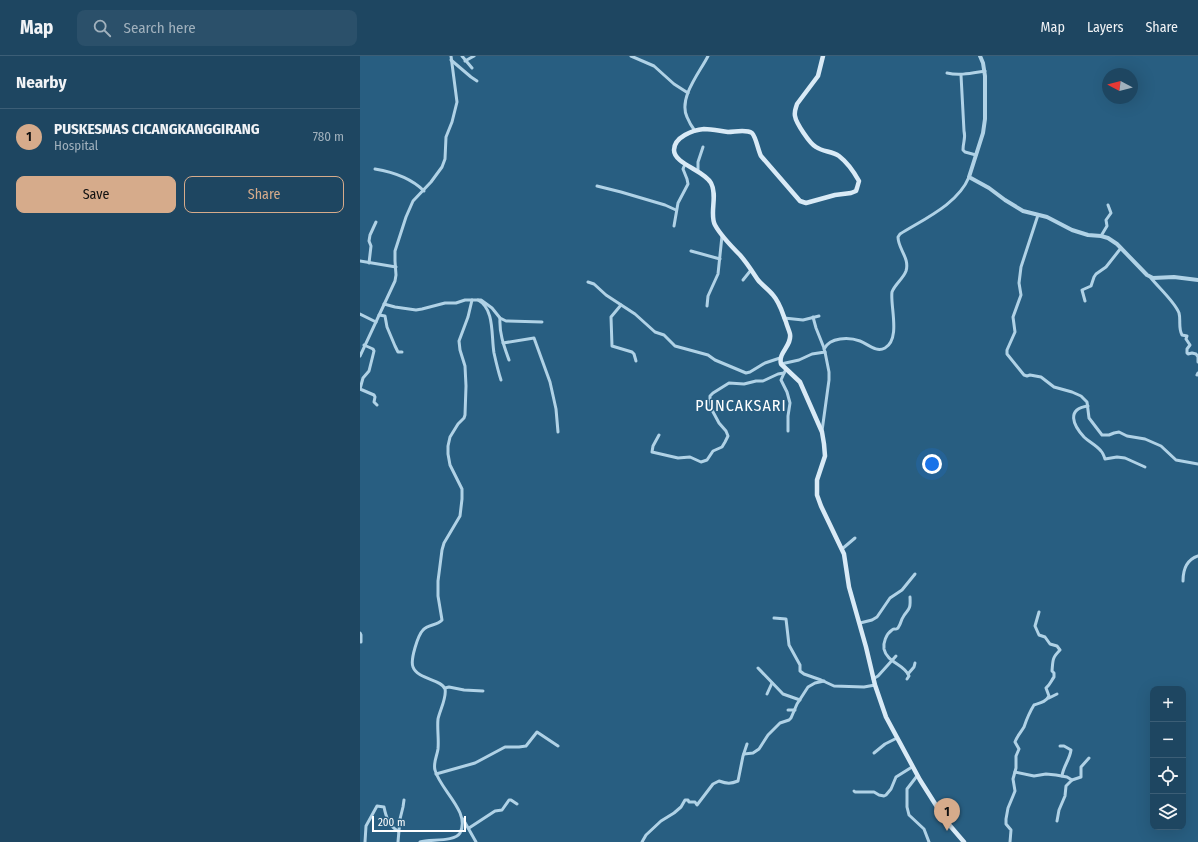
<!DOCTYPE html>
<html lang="en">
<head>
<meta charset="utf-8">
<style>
	body { margin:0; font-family:"Fira Sans Condensed",sans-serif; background:#2b506a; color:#f1f3f6 }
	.controls { position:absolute; right:12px; bottom:12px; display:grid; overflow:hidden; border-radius:8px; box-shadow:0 4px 16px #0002 }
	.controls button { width:36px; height:36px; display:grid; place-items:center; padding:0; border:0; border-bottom:1px solid #3c5e76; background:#1e4661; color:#f1f3f6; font:20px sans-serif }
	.compass { position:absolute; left:742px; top:12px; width:36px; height:36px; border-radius:50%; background:#1e4661; box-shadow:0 4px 16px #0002; rotate:277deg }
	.scale { position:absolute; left:12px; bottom:10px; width:94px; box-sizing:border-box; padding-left:4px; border:2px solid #fff; border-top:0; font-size:11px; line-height:14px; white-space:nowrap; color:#fff; -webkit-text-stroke:3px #285e81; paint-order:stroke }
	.you { position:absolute; left:572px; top:408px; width:14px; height:14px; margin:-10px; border:3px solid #fff; border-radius:50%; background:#1a73e8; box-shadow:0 0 0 6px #1a73e833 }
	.badge { display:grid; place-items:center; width:26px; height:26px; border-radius:50%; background:#d6ab8b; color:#111; font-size:13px; font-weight:700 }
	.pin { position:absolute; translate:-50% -33px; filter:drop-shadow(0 1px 2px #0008) }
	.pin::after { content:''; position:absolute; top:21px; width:14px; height:12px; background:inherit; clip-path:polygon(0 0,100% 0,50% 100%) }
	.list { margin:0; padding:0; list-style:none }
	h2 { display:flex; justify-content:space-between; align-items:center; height:52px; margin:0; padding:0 16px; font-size:17px }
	h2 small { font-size:13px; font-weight:400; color:#a1b1bd }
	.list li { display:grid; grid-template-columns:26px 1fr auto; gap:12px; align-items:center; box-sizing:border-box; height:56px; padding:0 16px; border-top:1px solid #3c5e76 }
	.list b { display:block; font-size:15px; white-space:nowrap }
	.list p { margin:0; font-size:13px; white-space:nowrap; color:#a1b1bd }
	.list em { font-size:13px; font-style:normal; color:#a1b1bd }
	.actions { display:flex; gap:8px; padding:12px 16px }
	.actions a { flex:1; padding:9px 0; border:1px solid #d6ab8b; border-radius:8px; text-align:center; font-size:14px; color:#d6ab8b }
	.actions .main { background:#d6ab8b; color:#111 }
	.icon { flex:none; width:22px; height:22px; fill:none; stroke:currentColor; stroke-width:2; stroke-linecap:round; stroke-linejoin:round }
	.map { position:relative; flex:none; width:838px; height:786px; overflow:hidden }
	header { display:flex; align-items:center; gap:24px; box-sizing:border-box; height:56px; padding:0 20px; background:#1e4661; border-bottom:1px solid #3c5e76 }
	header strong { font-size:19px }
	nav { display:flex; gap:22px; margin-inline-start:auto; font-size:14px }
	.search { width:280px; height:36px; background:#2b506a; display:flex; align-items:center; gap:10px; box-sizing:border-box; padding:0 14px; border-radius:8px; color:#a1b1bd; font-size:15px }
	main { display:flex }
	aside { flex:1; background:#1e4661 }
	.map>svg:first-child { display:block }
</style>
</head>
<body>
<header>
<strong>Map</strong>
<div class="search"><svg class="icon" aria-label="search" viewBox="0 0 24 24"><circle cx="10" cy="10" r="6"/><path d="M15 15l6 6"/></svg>Search here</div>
<nav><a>Map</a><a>Layers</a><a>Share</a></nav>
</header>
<main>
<aside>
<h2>Nearby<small></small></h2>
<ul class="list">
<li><span class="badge">1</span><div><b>PUSKESMAS CICANGKANGGIRANG</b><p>Hospital</p></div><em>780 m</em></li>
</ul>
<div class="actions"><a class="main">Save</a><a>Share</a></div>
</aside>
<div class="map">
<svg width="838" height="786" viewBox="0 0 838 786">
	<rect width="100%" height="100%" fill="#285e81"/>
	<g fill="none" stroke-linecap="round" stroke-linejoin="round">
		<g stroke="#b0d2e6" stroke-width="3">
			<polyline points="102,0 112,12"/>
			<polyline points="271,0 294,10 314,28 328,37"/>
			<polyline points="91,4 111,21 117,25"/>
			<polyline points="105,5 114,0"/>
			<path d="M587,17c13,3 25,0 38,-2"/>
			<path d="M601,19l3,56c2,7 -1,11 -1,19l2,2 11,3"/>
			<path d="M335,75c-3,-4 -6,-9 -8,-14 -9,-19 13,-45 21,-61"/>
			<path d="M15,113c18,3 36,9 49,22"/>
			<polyline points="338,115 338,106 343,91"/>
			<polyline points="237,130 261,136 305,149 316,154"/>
			<polyline points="678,159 661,211 659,227 661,239 653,261 655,276 647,294 647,298 664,319 667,320 670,319 681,321 694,331 712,336 721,340 727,346 729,362 742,379 749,379 754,377 759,376 767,380 785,383 801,390 816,404 838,408"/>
			<polyline points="314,170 318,147 328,128 327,123 323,113 325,108"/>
			<polyline points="741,180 747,170 746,164 751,157 748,149"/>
			<polyline points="331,195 360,203"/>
			<polyline points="0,205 36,211"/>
			<polyline points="9,207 11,190 9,185 10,179 16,166"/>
			<path d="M791,222c7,9 24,24 28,35 2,7 -1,15 3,22l5,1 -1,3 4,6 -3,4v4l1,1 4,-1 4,1 2,3v5"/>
			<polyline points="383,224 391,214"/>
			<polyline points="228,226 234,228 246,239 275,258 295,276 304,279 315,290 348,299 355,304 386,317 390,316 405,307 420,302"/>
			<path d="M118,244c17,9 13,36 16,53 2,9 4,18 7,27"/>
			<polyline points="725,245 722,234 731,230 734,221 736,218 746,211 761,192"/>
			<polyline points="24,248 35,251 56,254 62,253 85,247 96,247 105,244 121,244 132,252 140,262 146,265 182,266"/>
			<polyline points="261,249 251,261 252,290 272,296 274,298 276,305"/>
			<polyline points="347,250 348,240 358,218 362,180"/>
			<polyline points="0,258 16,266"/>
			<polyline points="19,259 25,260 27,271 35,290 38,296 42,296"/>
			<polyline points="453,261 456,272 464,292"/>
			<path d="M140,262c-1,15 4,28 9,42"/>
			<polyline points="424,262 443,264 459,260"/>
			<polyline points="143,287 174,282 190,326 196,353 198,376"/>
			<polyline points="4,289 13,293 14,295 9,315 3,322 0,333 14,339 15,341 14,346 17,349"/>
			<polyline points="0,300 35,225 36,219 35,205 35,195 46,161 53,145 71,126 82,111 85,103 86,81 92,66 97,46 91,0"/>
			<path d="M421,308l18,-4 13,-6 13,-2 -1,-3c6,-12 25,-12 36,-8 8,3 16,12 25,7 16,-9 5,-42 7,-56 3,-8 11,-13 14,-21 4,-13 -8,-22 -8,-34l2,-3c24,-15 58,-30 69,-57"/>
			<polyline points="425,315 421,324 427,336 430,347 428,360 428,375"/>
			<polyline points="837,319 838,317"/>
			<path d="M728,350c-22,3 -15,19 -4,31 5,5 12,8 17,14 2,2 3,5 4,8l12,-2 8,1 20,9"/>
			<polyline points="462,375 469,324 469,316 465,296"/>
			<polyline points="299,379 293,390 292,396 318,402 330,401 341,406 347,404 353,395 362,391 365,386 368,380 366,375 359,367 352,354 350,344 350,340 353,337 369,327 384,328 396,325 403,325 418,318 424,317"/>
			<polyline points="482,493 495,482"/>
			<path d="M823,525c0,-11 3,-21 15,-25"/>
			<polyline points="414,562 426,563 429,589 440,609 440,615 444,618 461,624 474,630 504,631 515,629"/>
			<polyline points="500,567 512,564 517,561 530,542 542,534 555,518"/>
			<polyline points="0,577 1,579 1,586"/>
			<polyline points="398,612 423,638 440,644"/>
			<polyline points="548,618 554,611 555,607"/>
			<polyline points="513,623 518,620 536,600"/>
			<path d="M547,623l2,-3c-4,-12 -22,-13 -25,-27 -1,-6 2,-15 8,-19 4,-3 2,1 6,-2 2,-3 3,-6 4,-9 5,-11 9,-6 8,-22"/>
			<polyline points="85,632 89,631 104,634 123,635"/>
			<polyline points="407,638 412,627"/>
			<polyline points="689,642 697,638"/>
			<polyline points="428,654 435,654"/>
			<path d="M700,690h4l7,4c-1,9 -8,17 -9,26"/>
			<polyline points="514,697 525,688 537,682"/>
			<polyline points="384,698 393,697 399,693 408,679 420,667 429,664 431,662 437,648 448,631 455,627 464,625"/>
			<polyline points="655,716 674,720 686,718 696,719 707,721 712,724 706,730 705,740 699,754 697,765"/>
			<polyline points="76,718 115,707 145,691 159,691 166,690 177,676 198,690"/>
			<polyline points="557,720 547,733 547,751 549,759 564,773 569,786"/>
			<polyline points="712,724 721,721 721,711 729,702"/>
			<polyline points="494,735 495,736 514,736 519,739 524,740 526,739 531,733 536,721 552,711"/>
			<polyline points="103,763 116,786"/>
			<polyline points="109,772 135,755 142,754 149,744 151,744 157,748"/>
			<path d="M5,786l1,-16 11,-20 7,1c2,10 5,19 14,24"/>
			<polyline points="38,786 40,763 43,751 44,744"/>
			<path d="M60,786c10,-3 35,0 40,-9 11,-21 -20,-43 -25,-63 -2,-7 2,-14 3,-21 1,-10 -1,-20 0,-30 2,-9 9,-22 7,-30 -3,-10 -27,-9 -32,-22 -3,-7 5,-32 10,-37 5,-6 14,-4 19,-10l-4,-24v-15l4,-31 2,-7 16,-27 2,-17v-10l-12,-24 -2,-11v-8l2,-9 8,-13 6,-6 1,-3 1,-29 -1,-20 -5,-16 -1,-9 9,-24 4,-17"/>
			<path d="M282,786l4,-7 15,-14 13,-8 7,-6 4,-7h3l1,2h6l2,3 16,-21 6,-3c8,3 12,3 19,0l5,-25 4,-12"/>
			<path d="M650,786l1,-12 -5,-6v-5l2,-11 5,-12 2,-5 -2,-12 3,-11v-12l3,-7 -4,-7c2,-6 6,-10 9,-15 3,-9 5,-14 10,-22 6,-2 12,-3 15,-9l-3,-8c4,-3 5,-7 8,-11v-4l-2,-2c1,-11 0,-13 8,-21l-3,-4 -7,-2 -5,-7 -6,-2 -4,-9 4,-14"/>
		</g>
		<polyline stroke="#b0d2e6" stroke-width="4" points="620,0 623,7 625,20 625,63 623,77 609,121 629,132 645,144 663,155 687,161 712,174 728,179 741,180 748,182 757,188 787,219 793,222 814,221 838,224"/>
		<path stroke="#d9eaf6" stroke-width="4.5" d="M463,0l-5,20 -21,28c-1,4 -3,7 -2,12 1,7 15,28 21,31 7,5 16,4 23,9 9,7 15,16 20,25l-2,7 -1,3 -5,2 -16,2 -29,8 -6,-2 -39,-45c-3,-6 -5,-19 -9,-23 -6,-4 -17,-1 -24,-1 -8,-1 -16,-3 -24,-3 -11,1 -30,8 -30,21 0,14 30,20 37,33 7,13 -2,31 4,42 6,11 16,21 25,30 7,8 12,16 18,25 4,5 10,9 15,15 7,8 9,17 13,27 1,4 3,8 4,12 2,12 -12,18 -9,30l19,18 22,50 2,12 1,12 -8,24v15l4,11 23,48 5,33 17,60 9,38 11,32 34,63 26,41 18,21"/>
	</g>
	<g text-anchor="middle" stroke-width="3" stroke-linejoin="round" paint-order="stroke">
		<g font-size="16" letter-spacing="1" fill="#fff" stroke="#285e81">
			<text x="381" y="355">PUNCAKSARI</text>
		</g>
	</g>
</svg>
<div class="controls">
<button>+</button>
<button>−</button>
<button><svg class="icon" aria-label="locate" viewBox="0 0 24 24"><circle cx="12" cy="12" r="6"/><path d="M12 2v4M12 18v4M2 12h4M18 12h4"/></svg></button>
<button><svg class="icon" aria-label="layers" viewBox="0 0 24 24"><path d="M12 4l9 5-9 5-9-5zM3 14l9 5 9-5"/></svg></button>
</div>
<svg class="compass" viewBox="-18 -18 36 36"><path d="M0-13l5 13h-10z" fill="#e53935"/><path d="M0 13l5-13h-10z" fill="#a1b1bd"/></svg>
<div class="scale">200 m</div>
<div class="you"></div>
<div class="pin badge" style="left:587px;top:775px">1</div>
</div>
</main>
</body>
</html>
